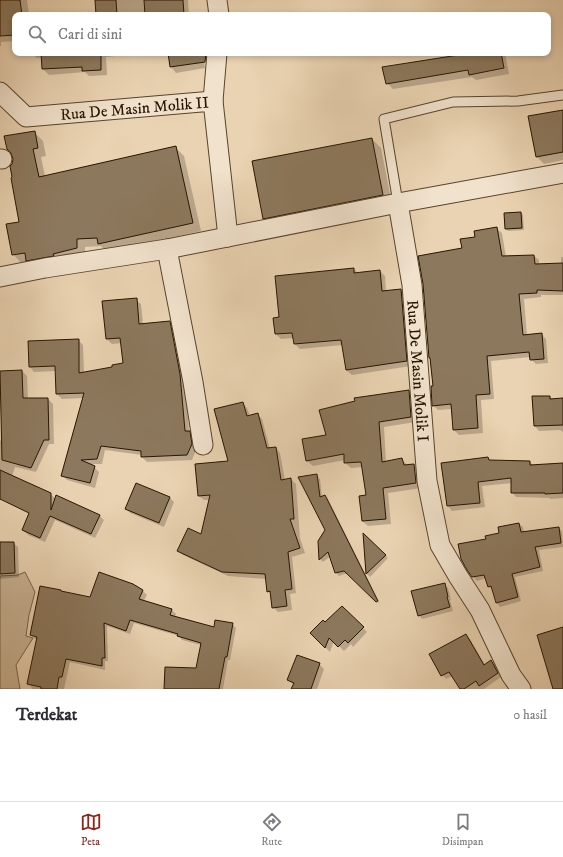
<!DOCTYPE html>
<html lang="id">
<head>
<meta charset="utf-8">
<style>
	body { margin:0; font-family:"IM FELL DW Pica",serif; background:#f7f7f7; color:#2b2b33 }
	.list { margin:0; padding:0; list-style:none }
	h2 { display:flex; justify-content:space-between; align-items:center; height:52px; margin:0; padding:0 16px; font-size:17px }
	h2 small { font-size:13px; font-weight:400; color:#7c7c81 }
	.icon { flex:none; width:22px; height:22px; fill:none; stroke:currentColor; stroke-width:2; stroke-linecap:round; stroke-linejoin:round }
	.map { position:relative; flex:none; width:563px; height:689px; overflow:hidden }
	.search { position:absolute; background:#fff; box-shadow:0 2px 6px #0003; left:12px; right:12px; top:12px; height:44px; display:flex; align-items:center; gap:10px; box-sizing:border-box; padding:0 14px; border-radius:8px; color:#7c7c81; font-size:15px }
	.sheet { height:112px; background:#fff }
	nav { display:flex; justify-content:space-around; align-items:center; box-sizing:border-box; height:56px; border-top:1px solid #e1e1e2; background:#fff; font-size:11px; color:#7c7c81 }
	nav a { display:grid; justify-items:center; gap:2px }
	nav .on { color:#8f2418 }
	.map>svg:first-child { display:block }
</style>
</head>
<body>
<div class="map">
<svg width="563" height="689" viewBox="0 0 563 689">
	<rect width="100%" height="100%" fill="#ead3b2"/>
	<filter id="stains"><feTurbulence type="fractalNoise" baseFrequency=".005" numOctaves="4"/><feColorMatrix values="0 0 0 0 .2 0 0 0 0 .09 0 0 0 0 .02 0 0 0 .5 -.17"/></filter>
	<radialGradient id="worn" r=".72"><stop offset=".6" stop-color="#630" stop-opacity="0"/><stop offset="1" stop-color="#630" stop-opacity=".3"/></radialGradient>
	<polygon fill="#c9b394" stroke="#78644a" points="25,572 35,592 29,615 26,636 33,638 16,665 20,689 0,689 0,576 18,575"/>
	<g fill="#0003">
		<polygon points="0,0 27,0 29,15 15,15 15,41 1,42 1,46 0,46"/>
		<polygon points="96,0 188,0 189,15 97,15"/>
		<polygon points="61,13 63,15 30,15"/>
		<polygon points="32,53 124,53 124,55 106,57 107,75 89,76 85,72 49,75 43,69 43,57 37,58"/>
		<polygon points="168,53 203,53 205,68 176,73 171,67"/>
		<polygon points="467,53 505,53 509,74 476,80 472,77 393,89 387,83 467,55"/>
		<polygon points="563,111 563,160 544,164 537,157 529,117"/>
		<polygon points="35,133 43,141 46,156 41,157 45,176 176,148 184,156 201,231 107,252 101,246 85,247 85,257 35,268 29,261 21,263 13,254 20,222"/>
		<polygon points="372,139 381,148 392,204 273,227 264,218"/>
		<polygon points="521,213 523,215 524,230 508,231 506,229"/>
		<polygon points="497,229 502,233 506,257 534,256 539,260 539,265 561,264 561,257 563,257 563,295 541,295 541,297 524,299 527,335 541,334 546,339 548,363 536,364 531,359 531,357 491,361 494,399 481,400 483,433 459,435 454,430 452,409 438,410 433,405 434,387 432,360 430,358 463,249 476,238"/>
		<polygon points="354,269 358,273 380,271 385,276 386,292 401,290 406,295 411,366 352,375 346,370 343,345 300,349 295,344 294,338 281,339 276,334 280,318"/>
		<polygon points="136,300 141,304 143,324 169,322 174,327 185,379 189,431 194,437 196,450 192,460 147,462 142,457 142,455 105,450 102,464 89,464 94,467 99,472 95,488 67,480 62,475 84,398 62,399 57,394 56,371 34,372 30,367 78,340 83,345 84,373 114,368 124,364 122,343 112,344 107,339"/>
		<polygon points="22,371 27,376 28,399 48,399 53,404 54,444 49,444 36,472 15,467 12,476 50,494 56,499 99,515 104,520 95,538 55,520 45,542 28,535 23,530 34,505 0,487 0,440 2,442 1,397 0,396 0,372"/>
		<polygon points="409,391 414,396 416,422 384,427 386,462 402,459 407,465 414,465 419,470 421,488 388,493 391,524 368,526 362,521 367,496 363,467 351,468 345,463 345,460 313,466 307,461 327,436"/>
		<polygon points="550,397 553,400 563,399 563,432 560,430 539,431 535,426"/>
		<polygon points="243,403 247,408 250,416 257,414 262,419 270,449 276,448 280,453 285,480 291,479 296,484 300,538 305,553 292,557 296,593 290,594 292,610 278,612 273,607 272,595 268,591 266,579 228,576 183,555 178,550 202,535 210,500 204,500 199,496 229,462"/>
		<polygon points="488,458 491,461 530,462 534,466 563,464 563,498 550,499 550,498 516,497 512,492 512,483 482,486 485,507 452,511 448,506 443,463"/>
		<polygon points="317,476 320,479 322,497 324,496 328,499 380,604 348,573 339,576 336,573 331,556 323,562 320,559 319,541 326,530 300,478"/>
		<polygon points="170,498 174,502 164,527 130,513 126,508"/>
		<polygon points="519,524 523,527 524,533 558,528 562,531 563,547 539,550 543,571 515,577 521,601 500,607 497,603 493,590 489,587 487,578 477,581 473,577 487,540 500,534"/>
		<polygon points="364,535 388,558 370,577 367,574"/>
		<polygon points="0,543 13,543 18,547 19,577 0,579"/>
		<polygon points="444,584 448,588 451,600 450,600 453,611 422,619 419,615"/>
		<polygon points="132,585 143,591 147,595 143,602 172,610 176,614 175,617 215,628 232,624 236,628 230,660 228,660 223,689 164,689 164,681 197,670 201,645 182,640 179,636 134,623 130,634 107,626 108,661 105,661 105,670 70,662 64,689 32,689 32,688 28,684 37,639 35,639 31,635 90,598"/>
		<polygon points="342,607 367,632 353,647 351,644 344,651 334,641 330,652 311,633 325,624"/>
		<polygon points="466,635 470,639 485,665 491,661 495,665 501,677 484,689 461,689 453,676 446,679 442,675"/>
		<polygon points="319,664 324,669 317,689 294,689 294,685 288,680"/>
	</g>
	<g fill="#8c785d" stroke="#271500">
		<polygon points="0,0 20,0 22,15 15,15 15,35 0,36"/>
		<polygon points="95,0 116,0 117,15 96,15"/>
		<polygon points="144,0 183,0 184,15 145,15"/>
		<polygon points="41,53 101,53 101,70 82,71 82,67 42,69"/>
		<polygon points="168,53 206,53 205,62 170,67"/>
		<polygon points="465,53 501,53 504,68 469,75 468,70 386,84 382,67 465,54"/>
		<polygon points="563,110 563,152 536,157 528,116"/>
		<polygon points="35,131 38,148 33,149 39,177 176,146 193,223 98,244 97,238 77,239 77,248 53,254 54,256 26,261 25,253 12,255 6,224 19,222 11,178 12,177 10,166 12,164 13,159 11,153 7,149 4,136"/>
		<polygon points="372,138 383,195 263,219 252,161"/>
		<polygon points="521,212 522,228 505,229 504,213"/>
		<polygon points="497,227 502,256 534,255 535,264 563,263 563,291 537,290 537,293 519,294 523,335 542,333 544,359 530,360 529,352 487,356 490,394 476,395 478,428 453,430 451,404 432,406 431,386 433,386 430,358 429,358 423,284 418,256 462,248 460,239 475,237 474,231"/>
		<polygon points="354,268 354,273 380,270 382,291 401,289 407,361 346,370 341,340 294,344 292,333 275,334 273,318 279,317 275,276"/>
		<polygon points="137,298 139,324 170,321 180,374 185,431 190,431 192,444 187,455 141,457 141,451 101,446 97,459 81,460 95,466 90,483 61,476 84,393 56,394 55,366 29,367 28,341 79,339 79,373 112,367 112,365 123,363 120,338 106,339 102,301"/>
		<polygon points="22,370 23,398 48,398 49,440 44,440 31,468 2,460 0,371"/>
		<polygon points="409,390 411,417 379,422 382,462 402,458 404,465 414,464 416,483 383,488 386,519 362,521 359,496 366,495 361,462 344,463 344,454 306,461 302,439 326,435 319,410 355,401 354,398"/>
		<polygon points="532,396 550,396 550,399 563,398 563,425 534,426"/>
		<polygon points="243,402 247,416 258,413 267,448 276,447 281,480 291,478 294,519 290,519 300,548 288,552 292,589 285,590 287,606 272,608 270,591 267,592 265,574 222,572 177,551 188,528 201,534 210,495 198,496 195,464 228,461 214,409"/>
		<polygon points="488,457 489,460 530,461 530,465 563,463 563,493 545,494 545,493 511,493 511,478 478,482 480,503 447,506 441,463"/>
		<polygon points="0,470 51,493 51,510 56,495 100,515 91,534 50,516 40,538 22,530 29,513 0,499"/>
		<polygon points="317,474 320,497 325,495 378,601 376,602 344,571 335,573 328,552 319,560 318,541 325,530 298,477"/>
		<polygon points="136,483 170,497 159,523 125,509"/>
		<polygon points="519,523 521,532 559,527 561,543 535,547 540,567 512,574 518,597 496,603 491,586 488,587 484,575 472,577 467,570 461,559 458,544 486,539 485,536 499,533 498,527"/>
		<polygon points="363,533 386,555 366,574"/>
		<polygon points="0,542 14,542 15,573 0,574"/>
		<polygon points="99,572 133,584 143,590 139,599 172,609 170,615 214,627 215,620 233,623 227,657 225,657 219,689 164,689 165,667 196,668 201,643 177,636 178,634 130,620 126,631 104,623 105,658 102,658 102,666 66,659 62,677 59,677 57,689 41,689 41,687 27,684 37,637 30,635 40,586 61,590 61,591 90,597"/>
		<polygon points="445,583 448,597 447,597 450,607 418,616 411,591"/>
		<polygon points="342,606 364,627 348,643 345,640 338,647 329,638 325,648 310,633 323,620 325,622"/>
		<polygon points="563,627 563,689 553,689 537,635"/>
		<polygon points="466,634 484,665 491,660 498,673 479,686 476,681 464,689 460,689 449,672 441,676 429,654"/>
		<polygon points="297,655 320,663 311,689 291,689 294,683 287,680"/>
	</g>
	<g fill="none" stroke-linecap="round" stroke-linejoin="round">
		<g stroke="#58442c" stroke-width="11">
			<polyline id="service" points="398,203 384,119 453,102 518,101 563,95"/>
		</g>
		<g stroke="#58442c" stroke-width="21">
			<g id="minor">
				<polyline points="217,0 219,15"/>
				<path id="s1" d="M0,92l26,25 187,-16 15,136"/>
				<polyline points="213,101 217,53"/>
				<polyline points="0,159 2,159"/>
				<polyline points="398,203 563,173"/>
				<polyline points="167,249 193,382 203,445"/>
				<path id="s2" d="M0,277l45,-9 122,-19 231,-46 14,82 15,196 13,64 18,31 22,34 31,65 10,14"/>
			</g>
		</g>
		<use href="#service" stroke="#f1e2cd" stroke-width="9"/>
		<use href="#minor" stroke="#f1e2cd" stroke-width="19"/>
	</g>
	<g text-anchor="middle" stroke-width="4" stroke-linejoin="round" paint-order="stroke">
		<g font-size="16" fill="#271500" stroke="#f1e2cd">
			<text dy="6" stroke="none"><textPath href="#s1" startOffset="145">Rua De Masin Molik II</textPath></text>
			<text dy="6" stroke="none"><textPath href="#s2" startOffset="574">Rua De Masin Molik I</textPath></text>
		</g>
	</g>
	<rect width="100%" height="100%" filter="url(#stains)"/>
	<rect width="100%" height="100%" fill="url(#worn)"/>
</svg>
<div class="search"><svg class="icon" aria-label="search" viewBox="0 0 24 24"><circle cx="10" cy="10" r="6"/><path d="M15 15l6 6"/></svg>Cari di sini</div>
</div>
<section class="sheet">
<h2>Terdekat<small>0 hasil</small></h2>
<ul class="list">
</ul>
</section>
<nav>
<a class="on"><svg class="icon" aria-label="map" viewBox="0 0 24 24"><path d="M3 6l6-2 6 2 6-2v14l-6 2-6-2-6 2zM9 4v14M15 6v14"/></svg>Peta</a>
<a><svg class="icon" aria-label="directions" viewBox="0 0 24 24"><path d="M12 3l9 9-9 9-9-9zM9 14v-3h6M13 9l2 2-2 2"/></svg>Rute</a>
<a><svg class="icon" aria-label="saved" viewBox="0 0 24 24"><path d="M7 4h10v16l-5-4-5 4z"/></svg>Disimpan</a>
</nav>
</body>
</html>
